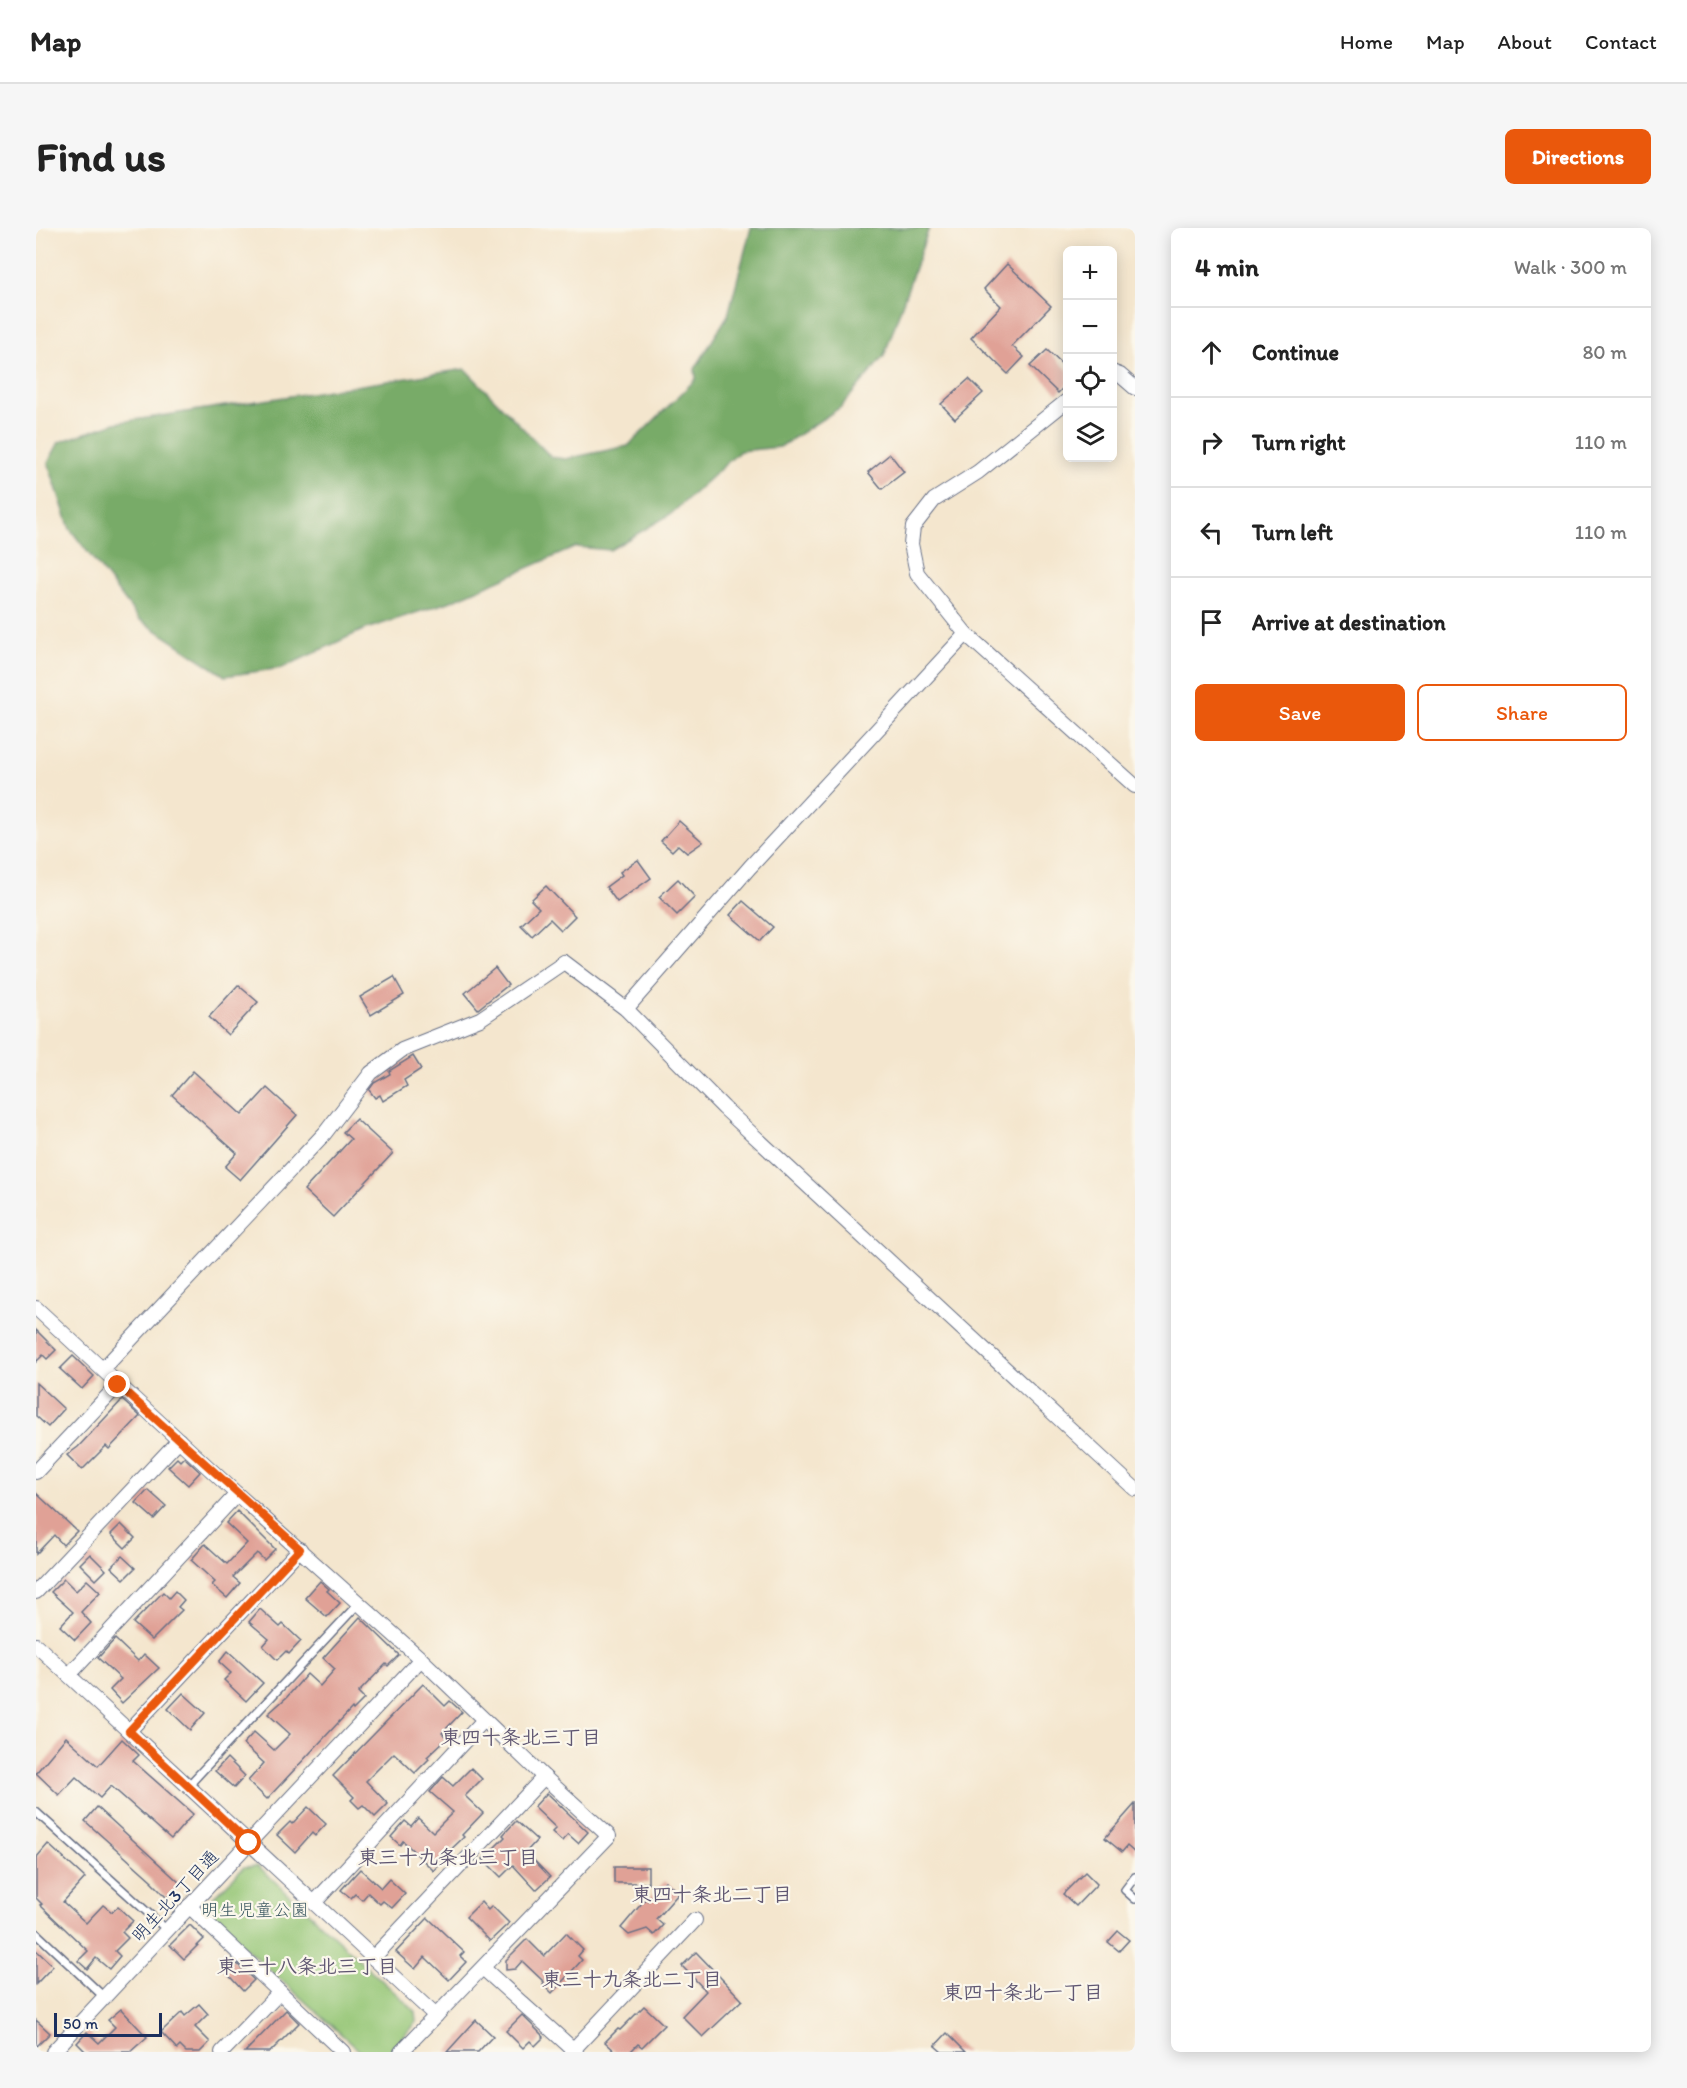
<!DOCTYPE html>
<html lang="en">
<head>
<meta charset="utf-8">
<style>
	body { margin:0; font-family:Itim,"Klee One",sans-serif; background:#f6f6f6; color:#222 }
	.controls { position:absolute; right:18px; top:18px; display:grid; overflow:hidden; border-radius:9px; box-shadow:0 3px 15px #0003 }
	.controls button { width:54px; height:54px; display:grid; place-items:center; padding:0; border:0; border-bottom:2px solid #e0e0e0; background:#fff; color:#222; font:30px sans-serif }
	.scale { position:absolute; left:18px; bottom:15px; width:108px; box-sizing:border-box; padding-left:6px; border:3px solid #1b2f5e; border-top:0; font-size:16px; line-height:21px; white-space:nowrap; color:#1b2f5e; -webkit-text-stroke:4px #fbf7ec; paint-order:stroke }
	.stop { position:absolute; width:18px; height:18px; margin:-14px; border:4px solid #ea580c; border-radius:50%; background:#fff }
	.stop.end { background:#ea580c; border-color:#fff; box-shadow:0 2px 6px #0008 }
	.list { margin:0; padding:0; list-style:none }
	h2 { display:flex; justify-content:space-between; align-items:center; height:78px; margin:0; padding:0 24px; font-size:26px }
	h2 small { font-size:20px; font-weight:400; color:#767676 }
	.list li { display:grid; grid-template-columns:39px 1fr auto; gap:18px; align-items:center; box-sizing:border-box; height:90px; padding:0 24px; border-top:2px solid #e0e0e0 }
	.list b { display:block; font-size:22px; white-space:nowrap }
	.list em { font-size:20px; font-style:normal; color:#767676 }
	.actions { display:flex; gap:12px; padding:18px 24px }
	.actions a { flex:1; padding:14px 0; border:2px solid #ea580c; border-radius:9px; text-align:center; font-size:21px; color:#ea580c }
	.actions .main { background:#ea580c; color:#fff }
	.icon { flex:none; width:33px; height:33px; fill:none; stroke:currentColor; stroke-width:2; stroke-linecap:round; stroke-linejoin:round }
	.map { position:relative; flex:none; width:1099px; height:1824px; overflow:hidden; border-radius:9px }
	header { display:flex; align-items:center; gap:36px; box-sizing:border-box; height:84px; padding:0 30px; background:#fff; border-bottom:2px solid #e0e0e0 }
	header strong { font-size:28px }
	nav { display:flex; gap:33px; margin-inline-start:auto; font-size:21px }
	.intro { display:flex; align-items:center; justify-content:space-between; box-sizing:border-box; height:144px; padding:0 36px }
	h1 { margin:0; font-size:42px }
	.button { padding:15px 27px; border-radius:9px; background:#ea580c; color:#fff; font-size:21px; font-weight:700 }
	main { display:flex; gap:36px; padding:0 36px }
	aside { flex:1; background:#fff; border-radius:9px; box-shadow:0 3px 15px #0003 }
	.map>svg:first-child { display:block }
</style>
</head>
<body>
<header>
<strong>Map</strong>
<nav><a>Home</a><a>Map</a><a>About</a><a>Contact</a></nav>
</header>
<div class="intro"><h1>Find us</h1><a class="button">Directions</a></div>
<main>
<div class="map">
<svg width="1099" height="1824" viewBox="0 0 1099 1824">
	<rect width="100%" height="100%" fill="#fbf7ec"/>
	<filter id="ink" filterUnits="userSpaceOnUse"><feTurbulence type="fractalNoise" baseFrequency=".0167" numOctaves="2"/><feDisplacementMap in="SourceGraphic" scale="12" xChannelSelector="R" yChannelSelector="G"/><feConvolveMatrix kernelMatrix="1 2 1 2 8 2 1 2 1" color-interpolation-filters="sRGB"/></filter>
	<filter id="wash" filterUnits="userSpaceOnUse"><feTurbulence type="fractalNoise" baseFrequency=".008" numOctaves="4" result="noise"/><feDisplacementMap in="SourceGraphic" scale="24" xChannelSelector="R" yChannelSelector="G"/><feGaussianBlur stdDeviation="1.35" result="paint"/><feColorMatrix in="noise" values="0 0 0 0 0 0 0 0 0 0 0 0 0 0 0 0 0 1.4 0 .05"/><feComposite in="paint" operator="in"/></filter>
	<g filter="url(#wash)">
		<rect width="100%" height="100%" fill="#f4e6ce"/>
		<polygon fill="#95c676" stroke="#587a6a" stroke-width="1.5" points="222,1638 380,1784 381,1793 353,1824 325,1824 173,1687 171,1676 208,1639"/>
		<polygon fill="#78ab67" stroke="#4a6d62" stroke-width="1.5" points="715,0 893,0 848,128 805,179 744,219 704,223 635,286 574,322 540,319 413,374 327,402 246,440 189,448 103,391 34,301 12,235 23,214 79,195 429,141 515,229 529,231 592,218 660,151 659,141 692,87"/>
		<g id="blocks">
			<g fill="#e0a196">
				<polygon points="971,36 1015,78 976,118 988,129 972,146 935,110 965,78 948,61"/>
				<polygon points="1011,122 1032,142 1032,155 1022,165 994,138"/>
				<polygon points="933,151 947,165 919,191 905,176"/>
				<polygon points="854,226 868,244 846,261 832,244"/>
				<polygon points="643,593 667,614 651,625 642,617 636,623 625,613"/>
				<polygon points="602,632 615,650 581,674 570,659 586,647 584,644"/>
				<polygon points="642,651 659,669 641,687 623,669"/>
				<polygon points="510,658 539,688 525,702 514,691 496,708 485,697 503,680 495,672"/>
				<polygon points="707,673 737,699 724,713 694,687"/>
				<polygon points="459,740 472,757 442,781 429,765"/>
				<polygon points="358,749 368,767 335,787 324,769"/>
				<polygon points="202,757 222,774 192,807 173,789"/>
				<polygon points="377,828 385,841 368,852 371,858 347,873 344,867 339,870 333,862 338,855 354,846 353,843"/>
				<polygon points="157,843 206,887 231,860 261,887 204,952 189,939 201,925 136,867"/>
				<polygon points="320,891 357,925 297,989 268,962 315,911 307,904"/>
				<polygon points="0,1102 20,1122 11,1131 7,1127 0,1134"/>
				<polygon points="37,1128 58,1148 46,1161 24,1141"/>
				<polygon points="0,1155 28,1181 12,1199 0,1188"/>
				<polygon points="86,1172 104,1188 73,1221 70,1218 46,1242 31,1227 42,1219"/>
				<polygon points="148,1229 164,1244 152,1257 132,1239 141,1230 144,1233"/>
				<polygon points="112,1262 130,1278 118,1291 100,1275"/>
				<polygon points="0,1265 41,1303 27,1317 18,1307 0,1326"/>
				<polygon points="201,1283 239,1321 228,1332 221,1325 197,1349 204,1355 191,1370 176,1357 179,1354 155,1332 169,1316 191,1336 211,1315 190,1295"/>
				<polygon points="85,1296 99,1310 89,1320 75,1306"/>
				<polygon points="54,1326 70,1342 60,1352 44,1336"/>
				<polygon points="86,1328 99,1340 88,1351 75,1339"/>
				<polygon points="28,1351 40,1363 51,1352 64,1364 45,1384 55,1395 39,1412 24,1398 37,1384 15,1364"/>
				<polygon points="284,1353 293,1361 291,1363 304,1375 291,1389 269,1370"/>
				<polygon points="139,1363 148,1372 142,1379 146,1382 116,1412 97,1395 127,1364 133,1370"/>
				<polygon points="224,1381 244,1399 247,1396 265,1413 253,1426 250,1423 241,1432 227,1418 233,1411 213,1394"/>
				<polygon points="324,1389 363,1427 352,1438 350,1436 322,1465 328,1471 317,1482 316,1480 231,1571 212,1553 228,1535 207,1516 218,1504 238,1522 254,1506 232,1486 251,1469 271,1446 284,1458 299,1441 287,1430"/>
				<polygon points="79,1411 102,1433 108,1426 123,1440 86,1475 74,1462 85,1451 62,1430"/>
				<polygon points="192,1423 227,1455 210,1473 188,1452 195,1445 183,1434"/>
				<polygon points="387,1456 409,1478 414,1473 426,1484 406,1505 411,1510 391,1529 393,1531 379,1545 358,1525 330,1553 352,1576 339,1589 327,1577 323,1580 315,1572 318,1569 297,1548"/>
				<polygon points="147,1465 169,1485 154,1502 132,1481"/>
				<polygon points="30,1509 62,1538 86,1511 103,1527 97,1533 157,1586 135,1611 75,1558 64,1570 40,1549 23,1567 0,1545"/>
				<polygon points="191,1530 209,1548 198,1560 179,1543"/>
				<polygon points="435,1540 446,1551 429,1568 447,1585 426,1607 428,1609 407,1629 409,1631 398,1643 367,1613 364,1617 355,1609 369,1593 375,1598 382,1590 397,1604 417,1584 394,1564 407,1549 417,1558"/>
				<polygon points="511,1565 552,1604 542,1615 532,1606 526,1613 516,1604 520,1600 498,1579"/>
				<polygon points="1099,1576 1099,1625 1091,1618 1086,1624 1069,1610"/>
				<polygon points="61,1579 145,1656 131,1670 115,1654 116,1653 49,1593"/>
				<polygon points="272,1579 290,1596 279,1608 276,1605 259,1624 241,1607 254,1594 256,1596"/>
				<polygon points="480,1593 501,1612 490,1624 514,1649 500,1662 477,1637 465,1649 447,1631 469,1609 467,1607"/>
				<polygon points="12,1616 49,1650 27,1674 50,1695 67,1677 76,1684 82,1679 97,1693 86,1704 92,1710 79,1723 84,1728 73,1741 60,1730 51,1741 42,1733 52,1723 4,1677 6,1676 0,1670 0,1630"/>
				<rect x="578" y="1639" width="34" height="16"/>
				<polygon points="324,1641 345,1660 353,1651 369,1666 356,1680 347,1673 344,1676 332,1665 326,1672 319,1666 315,1670 305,1662"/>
				<polygon points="1049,1644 1061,1656 1040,1678 1027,1666"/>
				<polygon points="629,1653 643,1665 620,1691 627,1697 618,1707 611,1701 593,1707 585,1700 612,1668 612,1672"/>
				<polygon points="445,1674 452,1682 456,1678 473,1695 454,1713 430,1689"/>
				<polygon points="392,1690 428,1724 424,1728 430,1734 413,1752 389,1729 379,1741 360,1724"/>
				<polygon points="154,1697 168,1711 148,1731 134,1717"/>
				<polygon points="1082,1703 1093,1712 1083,1723 1072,1714"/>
				<polygon points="530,1705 547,1722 542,1728 546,1732 516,1765 507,1756 508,1754 486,1733 479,1741 470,1742 470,1732 491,1711 508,1728"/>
				<polygon points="0,1722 17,1738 0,1756"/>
				<polygon points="660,1724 706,1772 667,1809 646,1788 670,1763 646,1738"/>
				<polygon points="196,1731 218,1752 207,1763 186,1740"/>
				<polygon points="163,1776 172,1786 159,1799 174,1814 164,1824 150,1824 144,1818 141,1821 125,1804 146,1784 149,1788"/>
				<polygon points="608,1778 628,1797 606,1819 602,1816 594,1824 580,1824 569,1814 582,1801 584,1802"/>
				<polygon points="85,1781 111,1809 94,1824 50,1824 41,1815 51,1804 63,1815 79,1799 72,1792"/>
				<polygon points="250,1782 263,1795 234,1824 209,1824"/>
				<polygon points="486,1787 508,1809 499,1818 494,1813 487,1820 470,1803"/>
				<polygon points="0,1792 14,1805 0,1819"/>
				<polygon points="440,1792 457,1808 442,1824 411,1824"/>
				<polygon points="911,1805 930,1824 906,1824 899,1818"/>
			</g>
		</g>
	</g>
	<g filter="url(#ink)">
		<use href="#blocks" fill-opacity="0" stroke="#676f85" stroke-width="1.5"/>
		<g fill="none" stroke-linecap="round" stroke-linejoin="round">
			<g stroke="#676f85" stroke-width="10">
				<g id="lane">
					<polyline points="152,1558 323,1375"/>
					<polyline points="0,1584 131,1702"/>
					<polyline points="1099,1649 1089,1662 1099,1671"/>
					<polyline points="0,1705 68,1769"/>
				</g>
			</g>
			<g stroke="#676f85" stroke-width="16">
				<g id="street">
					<polyline points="1076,144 1084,147 1099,160"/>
					<polyline points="1032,172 942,244 898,272 877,299 875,316 881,345 930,406 1099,558"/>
					<polyline points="590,781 714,639 930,406"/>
					<polyline points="0,1080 201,1266 385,1431 508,1549 573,1608 365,1824"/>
					<polyline points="67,1141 289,905 335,845 366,822 444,791 528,734 590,781 688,880 1099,1261"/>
					<polyline points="0,1244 82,1157"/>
					<polyline points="0,1364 143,1212"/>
					<polyline points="0,1417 400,1788"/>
					<polyline points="33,1447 201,1266"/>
					<polyline points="93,1503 264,1321"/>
					<polyline points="278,1675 448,1492"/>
					<polyline points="153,1678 307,1824"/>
					<polyline points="337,1730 508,1549"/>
					<polyline points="448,1741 540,1824"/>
					<polyline points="17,1824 385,1431"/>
					<polyline points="186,1824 244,1764"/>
					<polyline points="535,1824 659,1692"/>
				</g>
			</g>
			<use href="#lane" stroke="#fff" stroke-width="7"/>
			<use href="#street" stroke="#fff" stroke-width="14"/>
		</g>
	</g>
	<g fill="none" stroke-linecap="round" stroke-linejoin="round" filter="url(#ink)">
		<polyline stroke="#ea580c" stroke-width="8" points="82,1157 264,1321 93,1503 213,1615"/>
	</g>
	<g text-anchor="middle" stroke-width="4.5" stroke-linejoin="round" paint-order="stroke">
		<g font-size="18" fill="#1b2f5e" stroke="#fbf7ec">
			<text transform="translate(139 1668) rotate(-47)" y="6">明生北3丁目通</text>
		</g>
		<g font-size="18" fill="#405c65" stroke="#fbf7ec">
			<text x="219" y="1688">明生児童公園</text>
		</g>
		<g font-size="20" font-weight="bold" fill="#605772" stroke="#fbf7ec">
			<text x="485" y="1516">東四十条北三丁目</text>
			<text x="412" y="1636">東三十九条北三丁目</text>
			<text x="676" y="1673">東四十条北二丁目</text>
			<text x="271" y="1745">東三十八条北三丁目</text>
			<text x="596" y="1758">東三十九条北二丁目</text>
			<text x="987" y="1771">東四十条北一丁目</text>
		</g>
	</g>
</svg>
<div class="controls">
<button>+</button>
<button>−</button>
<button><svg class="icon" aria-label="locate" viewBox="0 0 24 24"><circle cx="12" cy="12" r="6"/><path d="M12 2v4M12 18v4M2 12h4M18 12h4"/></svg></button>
<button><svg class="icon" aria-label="layers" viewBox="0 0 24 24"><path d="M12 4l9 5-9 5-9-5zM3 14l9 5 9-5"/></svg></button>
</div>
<div class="scale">50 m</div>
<div class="stop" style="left:213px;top:1615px"></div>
<div class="stop end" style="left:82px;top:1157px"></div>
</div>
<aside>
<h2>4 min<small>Walk · 300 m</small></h2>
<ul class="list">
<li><svg class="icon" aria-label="ahead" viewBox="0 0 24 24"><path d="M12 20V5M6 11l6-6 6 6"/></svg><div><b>Continue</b></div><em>80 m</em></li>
<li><svg class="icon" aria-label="right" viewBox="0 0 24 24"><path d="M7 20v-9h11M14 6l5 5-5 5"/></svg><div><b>Turn right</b></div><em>110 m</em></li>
<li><svg class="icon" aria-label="left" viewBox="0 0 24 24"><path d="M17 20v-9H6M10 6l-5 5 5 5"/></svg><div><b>Turn left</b></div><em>110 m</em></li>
<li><svg class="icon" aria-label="arrive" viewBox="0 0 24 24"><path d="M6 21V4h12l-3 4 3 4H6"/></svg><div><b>Arrive at destination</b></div></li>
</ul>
<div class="actions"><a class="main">Save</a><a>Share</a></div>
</aside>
</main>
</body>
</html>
